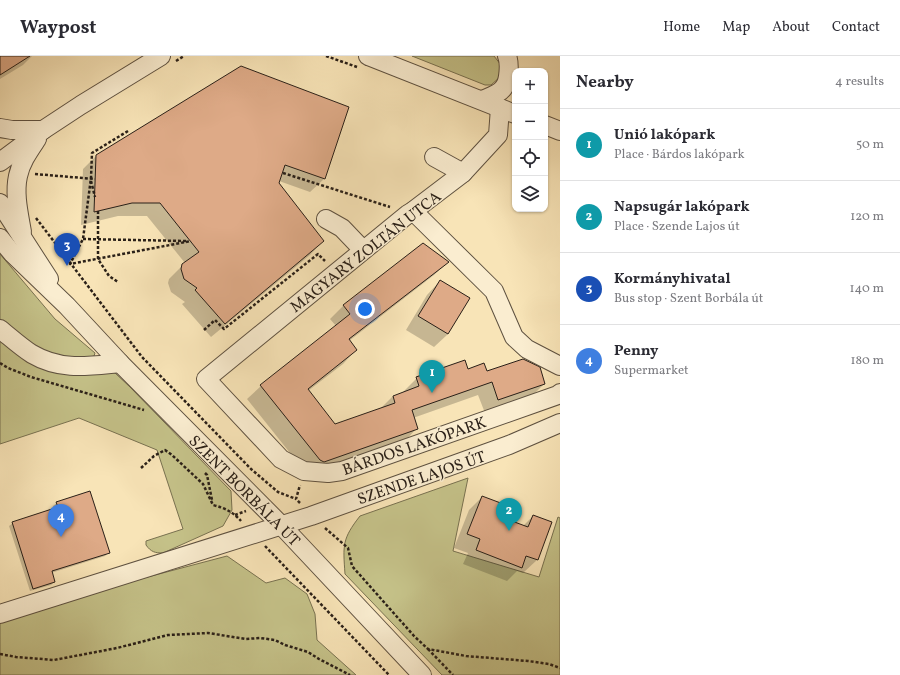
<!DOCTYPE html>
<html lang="en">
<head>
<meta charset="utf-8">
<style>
	body { margin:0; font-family:Vollkorn,serif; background:#f2f2f3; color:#2b2b33 }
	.controls { position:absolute; right:12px; top:12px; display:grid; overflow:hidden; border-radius:8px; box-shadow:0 1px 3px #0004 }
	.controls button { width:36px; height:36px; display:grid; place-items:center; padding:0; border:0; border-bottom:1px solid #e1e1e2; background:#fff; color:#2b2b33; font:20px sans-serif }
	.you { position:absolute; left:365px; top:253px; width:14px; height:14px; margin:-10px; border:3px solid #fff; border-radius:50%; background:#1a73e8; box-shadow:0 0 0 6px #1a73e833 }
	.badge { display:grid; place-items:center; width:26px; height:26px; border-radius:50%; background:#d93025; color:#fff; font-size:13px; font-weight:700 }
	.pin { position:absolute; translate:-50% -33px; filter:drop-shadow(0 1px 2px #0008) }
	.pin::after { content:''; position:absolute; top:21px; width:14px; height:12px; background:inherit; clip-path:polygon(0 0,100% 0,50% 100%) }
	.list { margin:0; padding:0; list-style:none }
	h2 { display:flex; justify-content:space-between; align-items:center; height:52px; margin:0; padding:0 16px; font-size:17px }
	h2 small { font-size:13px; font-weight:400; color:#7c7c81 }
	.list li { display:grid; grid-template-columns:26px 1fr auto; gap:12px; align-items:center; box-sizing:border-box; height:72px; padding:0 16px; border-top:1px solid #e1e1e2 }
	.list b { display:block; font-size:15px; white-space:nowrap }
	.list p { margin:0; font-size:13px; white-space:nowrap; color:#7c7c81 }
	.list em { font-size:13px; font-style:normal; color:#7c7c81 }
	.icon { flex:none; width:22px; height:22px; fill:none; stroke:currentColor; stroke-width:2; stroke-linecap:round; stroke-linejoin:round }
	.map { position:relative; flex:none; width:560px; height:619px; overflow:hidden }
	header { display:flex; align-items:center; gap:24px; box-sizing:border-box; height:56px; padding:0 20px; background:#fff; border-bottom:1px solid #e1e1e2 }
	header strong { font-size:19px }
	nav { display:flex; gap:22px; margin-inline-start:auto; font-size:14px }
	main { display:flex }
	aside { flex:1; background:#fff }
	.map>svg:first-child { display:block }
</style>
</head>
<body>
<header>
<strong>Waypost</strong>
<nav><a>Home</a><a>Map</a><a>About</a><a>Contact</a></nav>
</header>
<main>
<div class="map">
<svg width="560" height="619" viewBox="0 0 560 619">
	<rect width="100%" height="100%" fill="#f8e4b7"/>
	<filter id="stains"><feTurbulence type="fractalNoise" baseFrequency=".005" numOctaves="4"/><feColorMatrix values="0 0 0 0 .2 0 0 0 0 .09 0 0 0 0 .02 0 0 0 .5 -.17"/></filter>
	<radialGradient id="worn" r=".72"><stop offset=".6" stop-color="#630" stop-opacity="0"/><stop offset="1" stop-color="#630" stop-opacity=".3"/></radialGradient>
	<g fill="#c5c289" stroke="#787150">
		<polygon points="412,0 494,0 501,9 500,21 491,29 485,29"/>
		<path d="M0,198l55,65 40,34 -1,3c-36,13 -68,-15 -94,-37z"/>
		<path d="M0,281l103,33 12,3 15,14 101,104 1,19 -9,16 -60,27c-8,0 -12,-1 -17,-8v-4l37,-12 -26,-79 -78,-32 -79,26z"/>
		<path d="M468,422l-15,73 86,26 19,-60 2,1v157h-118l-97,-101c-2,-29 -3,-35 15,-58z"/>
		<polygon points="227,500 266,527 285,522 307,538 315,558 317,584 356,619 0,619 0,560"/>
	</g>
	<g fill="#0003">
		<polygon points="0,0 32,0 23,9 0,23"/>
		<polygon points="348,51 324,123 310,136 279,125 278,128 323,185 310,199 211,281 182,248 185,246 171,236 168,227 169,223 185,207 147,160 118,160 81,169 83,113 97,99"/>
		<polygon points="448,206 434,219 349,285 356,294 343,308 308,335 335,369 380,353 393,340 404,337 403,336 417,322 467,314 486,316 544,328 531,341 485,357 478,339 413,362 417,372 404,386 306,417 247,343 261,330 336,270 330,263 344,249"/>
		<polygon points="440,225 448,278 434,291 406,274 427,239"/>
		<polygon points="482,441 500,462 523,470 533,460 551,466 537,504 523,517 517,515 507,525 463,508 468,497 454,492 469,454"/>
		<polygon points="57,447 108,497 105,500 51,517 54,526 51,529 30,535 9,470 13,467 54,454 53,450"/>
	</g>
	<g fill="#deaa87" stroke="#2a2018">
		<polygon points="0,0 30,0 0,19"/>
		<polygon points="241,10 349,51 325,123 285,109 279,127 324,185 225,268 195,234 197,232 184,223 181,213 182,208 199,196 160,147 132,147 94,156 96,99"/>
		<polygon points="423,187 449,206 349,283 357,294 308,333 335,368 395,347 393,340 419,330 416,321 465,304 468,313 484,307 487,315 523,303 540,311 545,328 498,344 492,326 412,354 418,373 324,406 320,404 260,329 350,258 343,249"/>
		<polygon points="440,224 470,242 448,278 418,260"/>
		<polygon points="90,435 110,497 52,515 55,526 33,533 12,466 58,451 56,446"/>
		<polygon points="482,440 506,449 501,461 528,471 533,459 552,466 538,504 526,500 522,512 476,494 480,483 467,478"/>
	</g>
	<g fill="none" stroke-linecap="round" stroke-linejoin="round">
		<g stroke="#5e5140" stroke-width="20">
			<g id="minor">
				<polyline points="368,0 515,58"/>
				<path d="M482,44c7,-3 18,-6 22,-13 5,-6 6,-24 3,-31"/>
				<polyline points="500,52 498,79 463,117 413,155 408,158 206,323 281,403 304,415 328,417 342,415 558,339 560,337"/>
				<polyline points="545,69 560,75"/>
				<polyline points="0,72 12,74 43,74"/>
				<polyline points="434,101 463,117"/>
				<polyline points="0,106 43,74 81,49 161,0"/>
				<polyline points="0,147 49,223"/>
				<polyline points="413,155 494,235 514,281 527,293 560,310"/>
				<polyline points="326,163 342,172 363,194"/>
				<path d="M22,176c-3,-18 -8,-38 -4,-56 3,-14 11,-25 19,-37"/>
				<polyline points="0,182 12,197 67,250 120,307 281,469 422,619"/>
				<path d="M0,273c10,8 21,18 32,25 29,17 56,12 88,9"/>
				<polyline points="0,558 311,460 509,389 560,367"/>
			</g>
		</g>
		<g stroke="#2a2018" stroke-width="2.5" stroke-dasharray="3 2" stroke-linecap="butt">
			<polyline points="326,0 357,11"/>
			<polyline points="176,5 184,0"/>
			<polyline points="128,75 92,97 91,122 83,183 70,208 191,185"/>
			<polyline points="283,117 390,151"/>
			<polyline points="35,118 95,123"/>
			<polyline points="91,125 95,141"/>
			<polyline points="98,155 98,203 109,220 118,226"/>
			<polyline points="36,162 142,301 251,413 278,436 296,443"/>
			<polyline points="83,183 186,185"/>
			<polyline points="204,274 215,264 224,273 318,198 325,205"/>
			<polyline points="0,307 8,312 31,321 144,354"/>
			<path d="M141,412l13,-12 11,-6 7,5 31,29 10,21c12,3 20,7 28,16"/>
			<polyline points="205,417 207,419 212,444"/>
			<polyline points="300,447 296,443 300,429"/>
			<polyline points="235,459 246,455"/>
			<polyline points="325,472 348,492 352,510 414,580 428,593 466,600 528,605 549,608 560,612"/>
			<polyline points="265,490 389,619"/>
			<polyline points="428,593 453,619"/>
			<polyline points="0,598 16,601 54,604 117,592 168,579 208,577 246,583 260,582 275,584 285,589 308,596 319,603 350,619"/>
		</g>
		<use href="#minor" stroke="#faedd0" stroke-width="18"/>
	</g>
	<g text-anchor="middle" stroke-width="3" stroke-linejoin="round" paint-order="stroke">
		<g font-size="16" fill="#2a2018" stroke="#faedd0">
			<text transform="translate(365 195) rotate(-38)" y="6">MAGYARY ZOLTÁN UTCA</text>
			<text transform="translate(414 389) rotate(-19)" y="6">BÁRDOS LAKÓPARK</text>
			<text transform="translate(421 421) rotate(-19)" y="6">SZENDE LAJOS ÚT</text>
			<text transform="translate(245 434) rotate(45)" y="6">SZENT BORBÁLA ÚT</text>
		</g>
	</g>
	<rect width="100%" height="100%" filter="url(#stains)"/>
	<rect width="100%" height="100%" fill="url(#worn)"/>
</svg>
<div class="controls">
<button>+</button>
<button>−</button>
<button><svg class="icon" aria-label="locate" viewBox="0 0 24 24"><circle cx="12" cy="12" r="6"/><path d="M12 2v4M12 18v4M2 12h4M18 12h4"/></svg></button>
<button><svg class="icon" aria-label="layers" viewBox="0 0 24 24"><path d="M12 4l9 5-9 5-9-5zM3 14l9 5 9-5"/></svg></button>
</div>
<div class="you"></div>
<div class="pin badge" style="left:432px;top:337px;background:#0f9aa8">1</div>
<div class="pin badge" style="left:509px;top:475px;background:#0f9aa8">2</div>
<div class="pin badge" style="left:67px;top:210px;background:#1a4fb4">3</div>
<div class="pin badge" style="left:61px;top:481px;background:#3f7fe0">4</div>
</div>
<aside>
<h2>Nearby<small>4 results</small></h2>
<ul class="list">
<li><span class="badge" style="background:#0f9aa8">1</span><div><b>Unió lakópark</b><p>Place · Bárdos lakópark</p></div><em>50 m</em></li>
<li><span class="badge" style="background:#0f9aa8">2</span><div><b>Napsugár lakópark</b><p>Place · Szende Lajos út</p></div><em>120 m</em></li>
<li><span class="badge" style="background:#1a4fb4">3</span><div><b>Kormányhivatal</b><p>Bus stop · Szent Borbála út</p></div><em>140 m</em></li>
<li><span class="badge" style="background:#3f7fe0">4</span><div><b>Penny</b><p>Supermarket</p></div><em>180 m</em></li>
</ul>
</aside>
</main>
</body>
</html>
